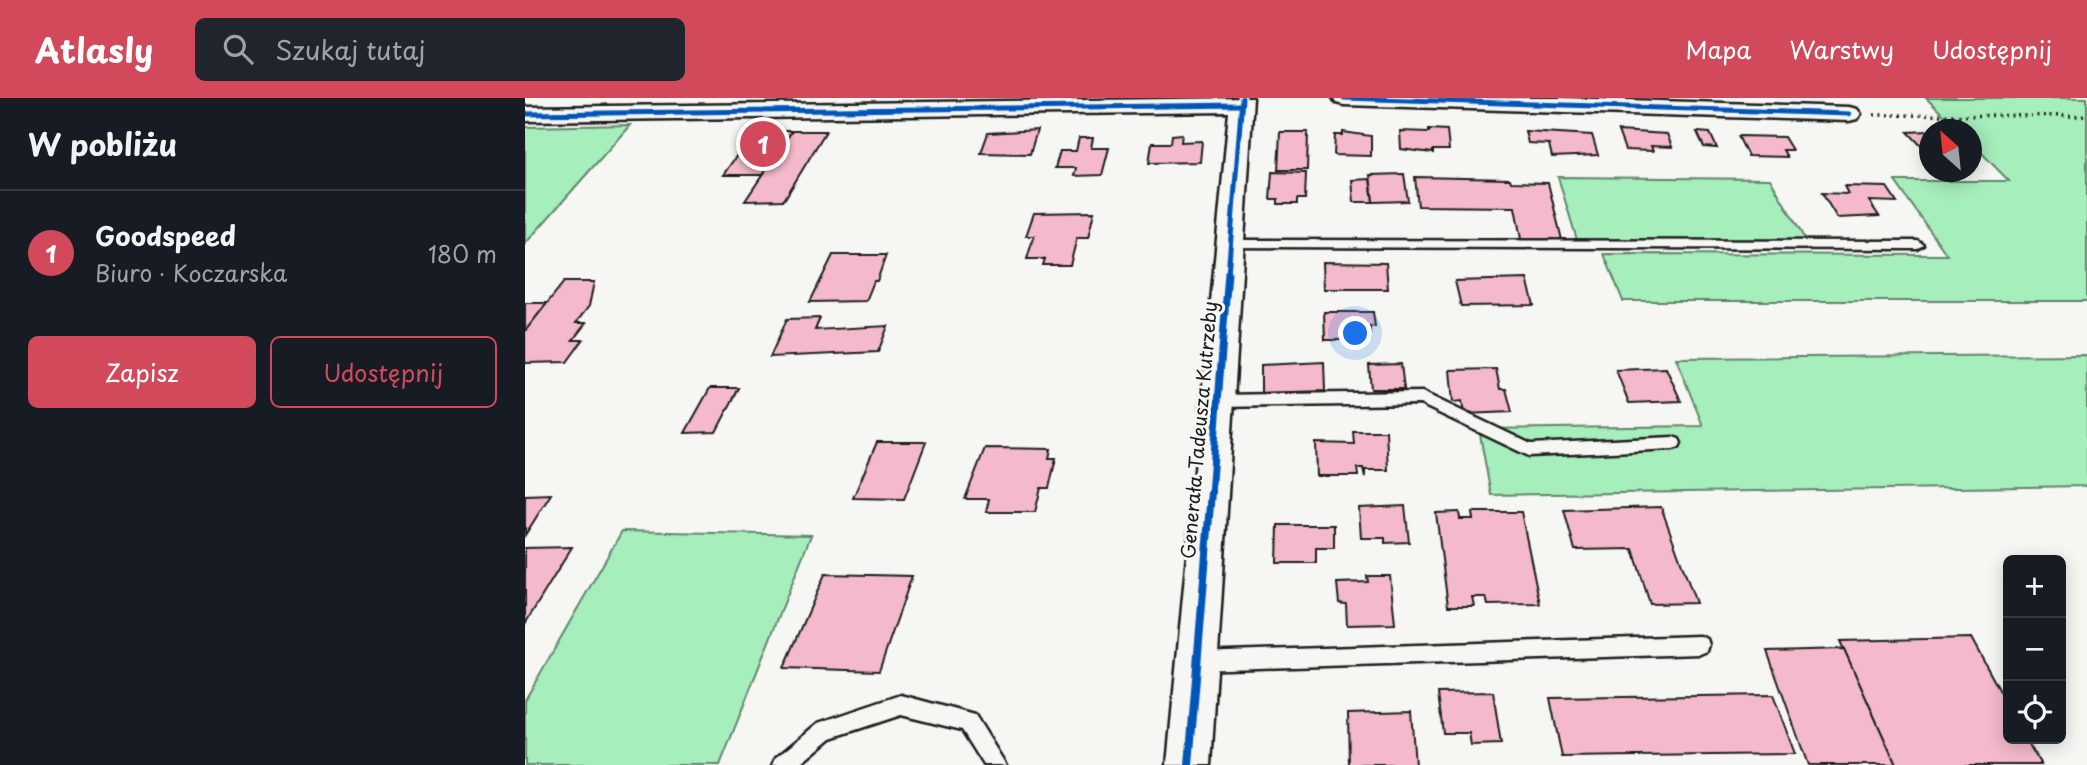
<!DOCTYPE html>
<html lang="pl">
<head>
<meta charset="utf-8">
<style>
	body { margin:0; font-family:"Playpen Sans",sans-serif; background:#20242c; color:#f1f3f6 }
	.controls { position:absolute; right:21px; bottom:21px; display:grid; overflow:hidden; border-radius:10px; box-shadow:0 4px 18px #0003 }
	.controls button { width:63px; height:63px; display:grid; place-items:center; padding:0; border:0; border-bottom:2px solid #363941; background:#171b24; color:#f1f3f6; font:35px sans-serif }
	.compass { position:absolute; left:1394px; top:21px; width:63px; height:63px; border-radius:50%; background:#171b24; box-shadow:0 4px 18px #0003; rotate:333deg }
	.you { position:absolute; left:831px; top:236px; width:24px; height:24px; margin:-18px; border:5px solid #fff; border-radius:50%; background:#1a73e8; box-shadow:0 0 0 10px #1a73e833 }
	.badge { display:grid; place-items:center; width:46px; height:46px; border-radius:50%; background:#d1495b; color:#fff; font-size:23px; font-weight:700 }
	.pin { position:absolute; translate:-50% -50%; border:4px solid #fff; box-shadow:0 2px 7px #0006 }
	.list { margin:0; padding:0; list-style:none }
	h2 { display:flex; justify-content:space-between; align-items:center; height:91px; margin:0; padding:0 28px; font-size:30px }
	h2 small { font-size:23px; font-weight:400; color:#9ea1a6 }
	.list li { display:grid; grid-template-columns:46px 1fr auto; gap:21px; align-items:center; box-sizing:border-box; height:126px; padding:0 28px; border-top:2px solid #363941 }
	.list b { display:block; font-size:26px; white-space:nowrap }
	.list p { margin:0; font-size:23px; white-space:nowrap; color:#9ea1a6 }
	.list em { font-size:23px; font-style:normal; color:#9ea1a6 }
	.actions { display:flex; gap:14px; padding:21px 28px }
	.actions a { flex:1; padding:16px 0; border:2px solid #d1495b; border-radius:10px; text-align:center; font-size:24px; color:#d1495b }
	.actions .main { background:#d1495b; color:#fff }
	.icon { flex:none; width:38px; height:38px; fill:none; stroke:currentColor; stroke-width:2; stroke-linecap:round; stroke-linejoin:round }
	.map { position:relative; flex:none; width:1562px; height:667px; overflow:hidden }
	header { display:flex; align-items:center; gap:42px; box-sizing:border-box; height:98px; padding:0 35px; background:#d1495b; color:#fff }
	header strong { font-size:33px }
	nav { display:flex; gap:38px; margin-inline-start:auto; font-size:24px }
	.search { width:490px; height:63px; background:#20242c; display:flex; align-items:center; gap:18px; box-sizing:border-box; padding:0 24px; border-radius:10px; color:#9ea1a6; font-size:26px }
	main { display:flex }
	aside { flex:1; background:#171b24 }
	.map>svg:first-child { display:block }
</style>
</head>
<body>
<header>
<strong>Atlasly</strong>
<div class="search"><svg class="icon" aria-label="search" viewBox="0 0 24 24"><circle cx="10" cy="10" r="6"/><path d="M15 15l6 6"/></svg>Szukaj tutaj</div>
<nav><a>Mapa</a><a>Warstwy</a><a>Udostępnij</a></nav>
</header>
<main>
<aside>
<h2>W pobliżu<small></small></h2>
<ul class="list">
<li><span class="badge">1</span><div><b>Goodspeed</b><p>Biuro · Koczarska</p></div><em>180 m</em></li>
</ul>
<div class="actions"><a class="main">Zapisz</a><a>Udostępnij</a></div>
</aside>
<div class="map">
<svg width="1562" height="667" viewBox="0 0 1562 667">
	<rect width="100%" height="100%" fill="#f6f6f2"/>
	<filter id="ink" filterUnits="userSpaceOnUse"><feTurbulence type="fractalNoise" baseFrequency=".0143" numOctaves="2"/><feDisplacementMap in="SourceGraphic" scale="14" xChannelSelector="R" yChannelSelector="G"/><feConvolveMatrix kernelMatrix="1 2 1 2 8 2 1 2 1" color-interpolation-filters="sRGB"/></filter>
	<g filter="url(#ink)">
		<g fill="#a6eebc" stroke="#61856c" stroke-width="2">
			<polygon points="1401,0 1562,0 1562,203 1098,203 1079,156 1422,157 1370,83 1484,83 1447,45 1447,32 1433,31"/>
			<polygon points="105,27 0,146 0,29"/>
			<polygon points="1033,79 1245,81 1281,143 1052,142"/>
			<polygon points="1562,257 1562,388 966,397 954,331 1178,328 1151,260"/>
			<polygon points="97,433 286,437 195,667 0,667 0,602"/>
		</g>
		<g fill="#f4bacb" stroke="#1c1c1c" stroke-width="2">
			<polygon points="904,31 922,32 924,52 908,52 908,55 876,51 875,33 904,34"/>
			<polygon points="512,32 505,56 456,55 463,35"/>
			<polygon points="229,33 267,33 237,77 198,77"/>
			<polygon points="267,33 301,33 259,102 220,103"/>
			<polygon points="1000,33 1067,37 1073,57 1027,59 1024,46 1003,45"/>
			<polygon points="1093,33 1142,36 1147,49 1126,48 1128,53 1100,52"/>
			<polygon points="1405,33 1405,55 1403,55 1383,34"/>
			<polygon points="755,34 783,34 782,72 753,72"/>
			<polygon points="818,34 846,38 846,58 809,57 810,37 818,37"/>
			<polygon points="1172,34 1185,35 1192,50 1179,49"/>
			<polygon points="657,36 656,44 677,43 675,64 624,65 627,45 646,45 647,37"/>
			<polygon points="1213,38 1259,39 1267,52 1258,52 1262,59 1223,58"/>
			<polygon points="554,40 568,40 566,50 584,50 577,77 549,78 551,70 530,70 535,53 551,53"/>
			<polygon points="747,74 781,75 780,101 772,101 772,106 753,106 753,101 745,101"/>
			<polygon points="879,76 883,103 848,104 845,77"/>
			<polygon points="890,79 985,81 986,84 1023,85 1037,142 996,141 990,109 893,108"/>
			<polygon points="845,81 848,104 829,104 827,82"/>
			<polygon points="1319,88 1362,89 1372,104 1344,103 1354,118 1312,120 1297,95 1323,96"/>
			<polygon points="569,114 563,140 552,140 545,167 518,167 520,161 502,161 509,138 501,138 509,115"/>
			<polygon points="308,157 361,157 352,183 349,183 341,203 285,204"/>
			<polygon points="798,164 861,165 863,191 799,191"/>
			<polygon points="1002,181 1009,207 936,208 930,183"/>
			<polygon points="39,184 69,184 64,208 51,225 61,225 48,242 58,242 42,264 0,265 0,233"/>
			<polygon points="0,205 22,205 0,233"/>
			<polygon points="799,214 848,214 850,229 845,228 845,242 800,242"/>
			<polygon points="295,220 290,232 363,228 353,254 245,259 262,221"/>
			<polygon points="799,264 800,293 736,295 736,267"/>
			<polygon points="876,266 879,291 846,291 844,267"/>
			<polygon points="1141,270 1156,303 1104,305 1091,272"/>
			<polygon points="971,271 975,291 981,291 987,314 939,316 937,303 928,304 925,272"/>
			<polygon points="185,290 214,290 191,334 160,335"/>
			<polygon points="828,333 861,333 863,372 840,372 840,379 838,370 832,370 833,378 792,378 791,345 829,346"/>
			<polygon points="352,344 401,344 379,401 328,400"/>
			<polygon points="460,350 526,351 524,360 531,360 524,390 516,390 510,414 461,414 464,401 440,401"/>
			<polygon points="26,396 0,437 0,397"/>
			<polygon points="880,408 884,444 860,445 860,440 836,440 834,410"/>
			<polygon points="1136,409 1171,505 1125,506 1108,451 1050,452 1039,412"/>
			<polygon points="934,414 935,421 948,421 947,414 996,414 1015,506 963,507 961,499 947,499 949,508 923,508 911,415"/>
			<polygon points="753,427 809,427 809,450 791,450 791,465 752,465"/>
			<polygon points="47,449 0,526 0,450"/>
			<polygon points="300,476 387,478 354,573 259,570"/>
			<polygon points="842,478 865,478 870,526 822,527 821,506 814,505 812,485 843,484"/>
			<polygon points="1446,540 1483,608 1483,641 1501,641 1516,667 1371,667 1315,543"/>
			<polygon points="1319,551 1371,667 1283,667 1242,553"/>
			<polygon points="968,594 976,646 946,647 944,635 918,635 913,595"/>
			<polygon points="1248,597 1270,656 1037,659 1025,600"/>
			<polygon points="886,613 890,667 824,667 823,615"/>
		</g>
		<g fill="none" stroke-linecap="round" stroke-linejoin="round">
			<g stroke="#1c1c1c" stroke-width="5">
				<g id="service">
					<polygon points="705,142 1393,143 1399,147 1393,151 700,149 700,143"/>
					<polygon points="897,294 1006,346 1148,339 1154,341 1156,345 1154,349 1148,351 1004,358 895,306 692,309 684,303 692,297"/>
					<polygon points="1175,538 1182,541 1184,547 1182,553 1175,556 672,572 665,569 662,563 665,557 672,554"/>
					<polygon points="376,597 450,617 481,667 459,667 437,632 376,617 306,640 274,667 248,667 251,660 293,625"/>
				</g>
			</g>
			<g stroke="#1c1c1c" stroke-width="5">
				<g id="minor">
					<polygon points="728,0 686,667 642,667 704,14 0,23 0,9"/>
					<polygon points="808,0 1037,0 1324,9 1332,11 1336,16 1332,21 1324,23 819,7 811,5"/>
				</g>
			</g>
			<polyline stroke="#1c1c1c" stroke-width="3.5" stroke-dasharray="2 4.5" stroke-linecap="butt" points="1349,17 1562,18"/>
			<use href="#service" fill="#f6f6f2" fill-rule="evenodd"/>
			<use href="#minor" fill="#f6f6f2" fill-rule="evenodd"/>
			<g stroke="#f6f6f2" stroke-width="9">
				<g id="cycleway-far2">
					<polyline points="819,0 1324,16"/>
					<polyline points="0,16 716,7"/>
					<polyline points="703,177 717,0"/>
				</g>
			</g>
			<g stroke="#f6f6f2" stroke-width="11">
				<polyline id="cycleway-far1" points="686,396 703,175"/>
			</g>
			<g stroke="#f6f6f2" stroke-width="12">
				<polyline id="cycleway" points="664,667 686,394"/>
			</g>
			<use href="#cycleway-far2" stroke="#0057b8" stroke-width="5"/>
			<use href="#cycleway-far1" stroke="#0057b8" stroke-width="7"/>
			<use href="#cycleway" stroke="#0057b8" stroke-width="8"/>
		</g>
	</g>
	<g text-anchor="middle" stroke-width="6" stroke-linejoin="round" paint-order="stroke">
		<g font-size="19" fill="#1c1c1c" stroke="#f6f6f2">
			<text transform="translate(674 332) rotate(-85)" y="7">Generała Tadeusza Kutrzeby</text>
		</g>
	</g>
</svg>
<div class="controls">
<button>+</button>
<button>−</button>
<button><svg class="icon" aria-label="locate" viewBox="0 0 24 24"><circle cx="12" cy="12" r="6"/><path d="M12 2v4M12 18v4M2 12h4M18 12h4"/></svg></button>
</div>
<svg class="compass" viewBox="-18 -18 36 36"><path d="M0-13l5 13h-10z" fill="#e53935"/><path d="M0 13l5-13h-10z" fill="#9ea1a6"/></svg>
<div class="you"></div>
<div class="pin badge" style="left:238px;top:46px">1</div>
</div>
</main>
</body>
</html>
